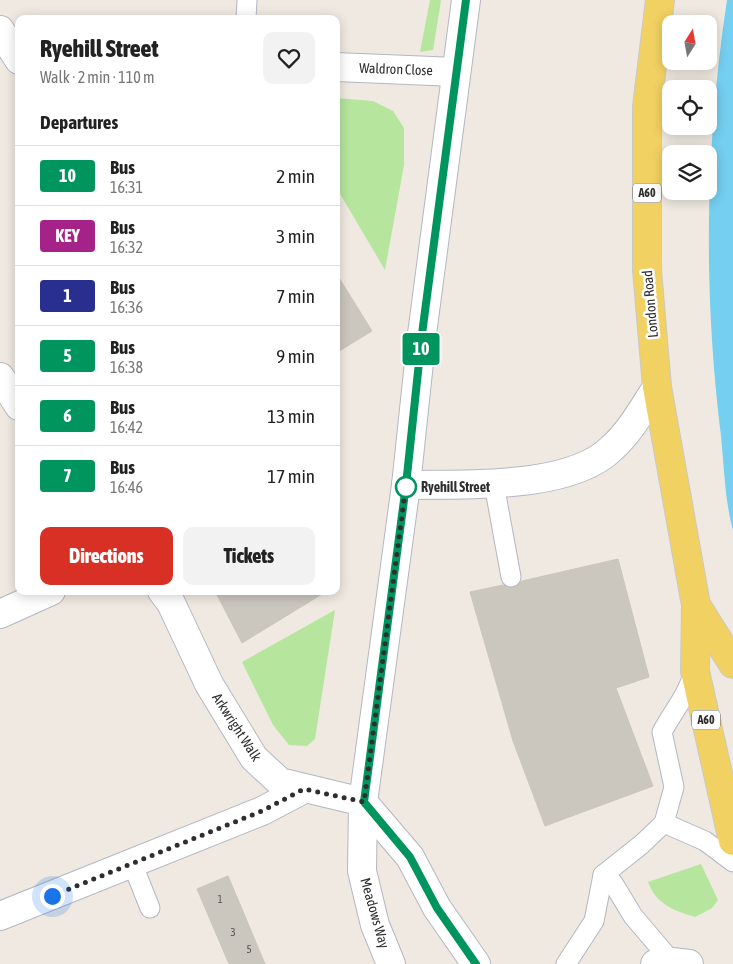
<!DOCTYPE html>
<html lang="en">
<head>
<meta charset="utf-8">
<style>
  body { margin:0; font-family:"Asap Condensed",sans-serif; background:#f2f2f2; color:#222; height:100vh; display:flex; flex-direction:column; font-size:19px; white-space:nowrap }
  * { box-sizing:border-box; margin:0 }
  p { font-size:16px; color:#767676 }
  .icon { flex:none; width:28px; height:28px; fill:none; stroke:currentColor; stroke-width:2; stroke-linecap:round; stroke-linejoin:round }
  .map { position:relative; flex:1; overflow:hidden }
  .panel { position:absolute; left:15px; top:15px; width:325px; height:580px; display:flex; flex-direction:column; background:#fff; border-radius:10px; box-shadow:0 2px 12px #0003 }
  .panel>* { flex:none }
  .badge { padding:0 10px; border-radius:4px; font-size:18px; line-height:32px }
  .needle { width:32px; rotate:11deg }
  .tools { position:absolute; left:662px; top:15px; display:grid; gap:10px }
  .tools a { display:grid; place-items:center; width:55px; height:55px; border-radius:10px; background:#fff; box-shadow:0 2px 12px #0003; font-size:25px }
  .you { position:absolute; width:25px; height:25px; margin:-12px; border:4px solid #fff; border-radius:50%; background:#1a73e8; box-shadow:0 0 0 8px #1a73e833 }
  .map>.badge { position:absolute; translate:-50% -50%; box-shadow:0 0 0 2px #fff }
  h2 { padding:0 25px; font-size:19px; line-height:45px }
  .round { display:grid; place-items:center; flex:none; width:52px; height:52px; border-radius:10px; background:#f2f2f2 }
  .headline { display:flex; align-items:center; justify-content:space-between; height:85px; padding:0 25px }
  h1 { font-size:24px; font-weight:800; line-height:38px }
  .cta { display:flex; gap:10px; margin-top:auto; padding:10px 25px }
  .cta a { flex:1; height:58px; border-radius:10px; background:#d93025; color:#fff; font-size:20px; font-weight:800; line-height:58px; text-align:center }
  .cta a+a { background:#f2f2f2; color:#222 }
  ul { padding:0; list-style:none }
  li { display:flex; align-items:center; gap:15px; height:60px; padding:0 25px; border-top:1px solid #e0e0e0 }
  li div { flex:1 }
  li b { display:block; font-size:19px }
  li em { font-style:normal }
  li .badge { min-width:55px; font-weight:700; text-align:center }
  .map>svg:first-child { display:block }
</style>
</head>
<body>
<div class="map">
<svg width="733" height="964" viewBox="0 0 733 964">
  <rect width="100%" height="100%" fill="#efe9e1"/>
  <g fill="#b6e59e">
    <path d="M430,0H441L433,50L420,52Z"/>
    <path d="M336,98L373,101L393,111L404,128V165L385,270L336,187Z"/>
    <path d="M335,610L315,739L307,746L289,745L273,725L242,662Z"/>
    <path d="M701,864L718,900L712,908L695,917C673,910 657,905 648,882Z"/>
  </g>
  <path fill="#75cff0" d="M727,0H733V530C725,502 724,465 721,436C703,291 705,144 727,0Z"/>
  <g fill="#cbc7bf" stroke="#cbc5ba">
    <path d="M336,273L372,331L336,353Z"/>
    <path d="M618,559L649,677L616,688L653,786L545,826L513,741L470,592L503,585L513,588L522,581Z"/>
    <path d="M215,591H327L242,643Z"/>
    <path d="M228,876L242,909L265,964H229L197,889Z"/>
  </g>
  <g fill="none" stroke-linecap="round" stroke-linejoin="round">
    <defs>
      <g id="service">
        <path d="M246,19L247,0"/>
        <path d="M494,484L511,577"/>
        <path d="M664,823L705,841L733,862"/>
        <path d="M132,863L150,908"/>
        <path d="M603,875L613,883L633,916L672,962"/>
        <path d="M566,964L594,921L603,875L642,844L664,823L674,787L662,732C674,710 687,696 694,672"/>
      </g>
      <g id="minor">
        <path d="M0,30L19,60"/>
        <path d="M336,67L456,72"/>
        <path d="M0,377L19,406"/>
        <path d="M406,485C463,484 570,490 612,448C631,431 643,408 657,387"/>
        <path d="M162,591L171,603L209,684L254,758L280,782L363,802"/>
        <path d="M0,614L51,591"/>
        <path d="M0,916L262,811L304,789"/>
      </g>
      <g id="tertiary">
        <path d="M363,802L410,857L437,908L476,964"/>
        <path d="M391,964L375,925L362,871L363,802L406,485L422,334L466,0"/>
        <path d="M655,964L672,962L689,964"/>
      </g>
      <g id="primary">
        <path d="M660,0L647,107V270L657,387L696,605L695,671L733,841"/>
        <path d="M696,605L733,664"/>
      </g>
    </defs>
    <use href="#service" stroke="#b4b7c1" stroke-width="21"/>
    <use href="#minor" stroke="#b4b7c1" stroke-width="30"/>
    <use href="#tertiary" stroke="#b4b7c1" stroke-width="30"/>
    <use href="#primary" stroke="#c9c9c9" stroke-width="30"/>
    <use href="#service" stroke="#fff" stroke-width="19"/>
    <use href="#minor" stroke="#fff" stroke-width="28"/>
    <use href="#tertiary" stroke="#fff" stroke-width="28"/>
    <use href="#primary" stroke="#f2d163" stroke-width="28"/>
  </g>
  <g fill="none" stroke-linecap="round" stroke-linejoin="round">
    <defs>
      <path id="line" d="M466,0L422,334L406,485L364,802L410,857L437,908L476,964"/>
    </defs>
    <use href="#line" stroke="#fff" stroke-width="11"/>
    <use href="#line" stroke="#00945e" stroke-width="8"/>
    <path stroke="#2e2e2e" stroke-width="5" stroke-dasharray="0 9" d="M52,896L262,811L304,789L364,802L406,485V487"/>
  </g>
  <circle fill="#fff" stroke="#00945e" stroke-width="2.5" cx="406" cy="487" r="10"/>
  <g text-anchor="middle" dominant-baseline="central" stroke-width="5" stroke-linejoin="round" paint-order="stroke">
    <g font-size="11" fill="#555452">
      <text x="220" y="899">1</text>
      <text x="233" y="932">3</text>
      <text x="249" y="949">5</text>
    </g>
    <g fill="#fff" stroke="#6d6d6d" stroke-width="1">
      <rect x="633" y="183.5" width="28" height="19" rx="4"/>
      <rect x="692" y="710.5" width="28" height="19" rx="4"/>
    </g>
    <g font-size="12" font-weight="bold" fill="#2e2e2e">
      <text x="647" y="193">A60</text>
      <text x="706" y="720">A60</text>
    </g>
    <g font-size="14" fill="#2e2e2e" stroke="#fff">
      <text transform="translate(396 69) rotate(2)">Waldron Close</text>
      <text transform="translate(650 304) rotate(-95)">London Road</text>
      <text transform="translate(237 727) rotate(57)">Arkwright Walk</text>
      <text transform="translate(375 913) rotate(74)">Meadows Way</text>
    </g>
    <g font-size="14" font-weight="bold" fill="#2e2e2e" stroke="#fff" text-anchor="start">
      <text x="421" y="487">Ryehill Street</text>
    </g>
  </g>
</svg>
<div class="tools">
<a><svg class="needle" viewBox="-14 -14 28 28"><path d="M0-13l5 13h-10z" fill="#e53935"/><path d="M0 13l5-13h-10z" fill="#767676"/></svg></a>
<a><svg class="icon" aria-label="locate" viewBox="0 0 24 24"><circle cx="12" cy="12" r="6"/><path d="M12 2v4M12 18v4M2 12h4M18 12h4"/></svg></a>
<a><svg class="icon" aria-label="layers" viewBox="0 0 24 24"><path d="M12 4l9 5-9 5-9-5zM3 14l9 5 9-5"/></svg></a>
</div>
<div class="you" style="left:52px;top:896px"></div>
<b class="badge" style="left:421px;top:349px;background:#00945e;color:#fff">10</b>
<section class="panel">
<div class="headline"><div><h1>Ryehill Street</h1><p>Walk · 2 min · 110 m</p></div><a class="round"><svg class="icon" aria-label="heart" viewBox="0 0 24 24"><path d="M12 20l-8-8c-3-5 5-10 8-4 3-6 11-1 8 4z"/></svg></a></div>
<h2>Departures</h2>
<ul>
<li><span class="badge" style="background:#00945e;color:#fff">10</span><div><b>Bus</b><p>16:31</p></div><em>2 min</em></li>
<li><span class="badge" style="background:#a52289;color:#fff">KEY</span><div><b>Bus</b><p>16:32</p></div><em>3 min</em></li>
<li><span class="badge" style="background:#282f8f;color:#fff">1</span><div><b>Bus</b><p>16:36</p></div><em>7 min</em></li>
<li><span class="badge" style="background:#00945e;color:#fff">5</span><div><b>Bus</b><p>16:38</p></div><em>9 min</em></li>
<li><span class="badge" style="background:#00945e;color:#fff">6</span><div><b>Bus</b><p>16:42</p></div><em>13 min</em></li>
<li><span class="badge" style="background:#00945e;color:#fff">7</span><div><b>Bus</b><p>16:46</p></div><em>17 min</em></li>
</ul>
<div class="cta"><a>Directions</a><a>Tickets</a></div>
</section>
</div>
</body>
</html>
